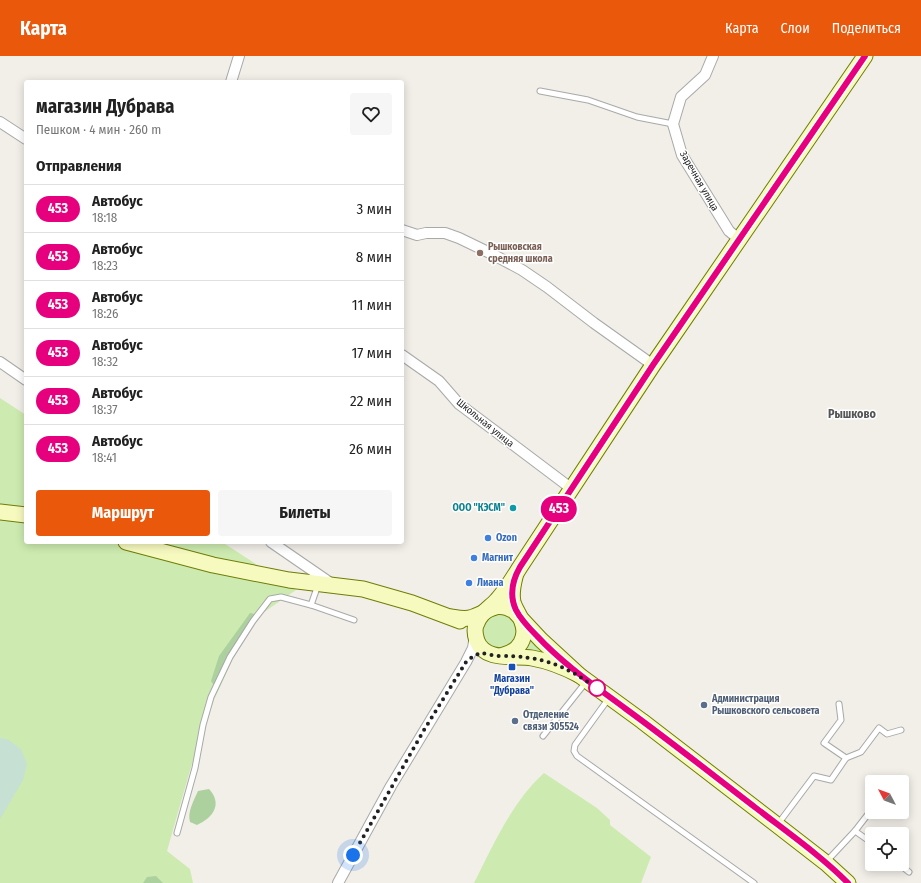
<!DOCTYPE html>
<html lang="ru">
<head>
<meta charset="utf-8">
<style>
  body { margin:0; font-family:"Fira Sans Condensed",sans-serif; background:#f6f6f6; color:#222; height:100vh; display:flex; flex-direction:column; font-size:15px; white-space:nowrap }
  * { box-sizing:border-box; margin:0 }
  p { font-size:13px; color:#767676 }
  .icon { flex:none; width:22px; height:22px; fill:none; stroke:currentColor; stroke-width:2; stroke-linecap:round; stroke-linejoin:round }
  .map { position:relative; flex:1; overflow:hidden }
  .sheet { position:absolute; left:24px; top:24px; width:380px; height:464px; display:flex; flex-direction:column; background:#fff; border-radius:4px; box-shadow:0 2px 10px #0003 }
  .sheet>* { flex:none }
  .badge { padding:0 8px; border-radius:13px; font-size:14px; line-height:26px }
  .needle { width:26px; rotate:311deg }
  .controls { position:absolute; left:865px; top:719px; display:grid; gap:8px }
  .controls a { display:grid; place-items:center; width:44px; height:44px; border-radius:4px; background:#fff; box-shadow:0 2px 10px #0003; font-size:20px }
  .you { position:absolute; width:20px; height:20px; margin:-10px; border:3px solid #fff; border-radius:50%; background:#1a73e8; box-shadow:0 0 0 6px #1a73e833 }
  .map>.badge { position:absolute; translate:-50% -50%; box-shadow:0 0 0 2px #fff }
  h2 { padding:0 12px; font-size:15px; line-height:36px }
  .round { display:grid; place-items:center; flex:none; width:42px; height:42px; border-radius:4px; background:#f6f6f6 }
  .overview { display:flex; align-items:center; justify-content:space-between; height:68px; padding:0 12px }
  h1 { font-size:19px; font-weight:700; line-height:30px }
  .action { display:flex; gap:8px; margin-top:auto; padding:8px 12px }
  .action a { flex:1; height:46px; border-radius:4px; background:#ea580c; color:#fff; font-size:16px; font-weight:700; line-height:46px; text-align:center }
  .action a+a { background:#f6f6f6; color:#222 }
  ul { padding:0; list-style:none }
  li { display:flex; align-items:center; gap:12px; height:48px; padding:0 12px; border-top:1px solid #e0e0e0 }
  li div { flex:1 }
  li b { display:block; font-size:15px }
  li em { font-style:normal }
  li .badge { min-width:44px; font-weight:700; text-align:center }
  header { display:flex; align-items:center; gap:24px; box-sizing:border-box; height:56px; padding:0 20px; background:#ea580c; color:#fff }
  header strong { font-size:19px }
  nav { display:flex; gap:22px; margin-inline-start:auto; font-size:14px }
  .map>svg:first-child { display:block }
</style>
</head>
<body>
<header>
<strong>Карта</strong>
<nav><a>Карта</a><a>Слои</a><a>Поделиться</a></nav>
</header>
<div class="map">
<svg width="921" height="827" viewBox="0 0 921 827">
  <rect width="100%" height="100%" fill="#f2efe9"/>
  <g fill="#cdebb0">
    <path d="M0,342L26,359V486H222L296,534L257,561L237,594L214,644L191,711L167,795L190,813L193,827H0Z"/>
    <circle cx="500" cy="575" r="17"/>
    <path d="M531,585L548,598L527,594Z"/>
    <path d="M544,717L597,752L610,764V769L651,801L641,827H474C493,789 512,746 544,717Z"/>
  </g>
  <g fill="#add19e">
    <path d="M250,557L255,558L216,628H213L211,625L219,600Z"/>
    <path d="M209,733C223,748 213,762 197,769L190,766C187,756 194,744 198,735Z"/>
    <path d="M156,820L163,827H143L147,821Z"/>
  </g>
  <path fill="#c6e0d4" d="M0,682L7,683L21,693L27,708L23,724L0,763Z"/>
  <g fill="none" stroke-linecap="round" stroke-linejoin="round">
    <defs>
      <g id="lane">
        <path d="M540,35L588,44L637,61L673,68"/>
        <path d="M311,549L318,529"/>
        <path d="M609,642L575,689L574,695L577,700L754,827"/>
        <path d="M839,648L841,664L824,687L846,702"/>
        <path d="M543,680L586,626"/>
        <path d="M891,726L892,725"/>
        <path d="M778,768L814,720L831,724L846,702L861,696L879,672L887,678L901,674"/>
        <path d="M855,775L872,787"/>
        <path d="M177,777L195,712L203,669L211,641L230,601L253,565L270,543L281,541L311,549L354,564"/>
        <path d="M826,806L855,775L872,753"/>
        <path d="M899,808L909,816"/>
      </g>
      <g id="street">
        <path d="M713,0L705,19L681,41L673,68L682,99L729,175L740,184"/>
        <path d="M231,26L239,0"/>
        <path d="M0,66L26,83"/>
        <path d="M402,174L417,179L426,177H445L459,182L492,198L522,214L547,231L594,267L653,309"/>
        <path d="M402,299L439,325L459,348L572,433"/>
        <path d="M0,306L26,324"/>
        <path d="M271,486L332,528"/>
        <path d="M338,827L391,730L466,606L473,592L475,579"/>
      </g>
      <g id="secondary">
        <path d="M0,456L26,459"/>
        <path d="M126,486L213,509L289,524L363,533L412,547L460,565"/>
        <path d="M451,561C458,562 466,564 473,561C489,556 495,544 514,555L541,584L579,619L642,665L777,769L826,807L848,827"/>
        <path d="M503,599C519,596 528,581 522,566C520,559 515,553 513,546C511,537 513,529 515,521"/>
        <path d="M579,619C564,611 549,605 532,602C515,599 485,606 477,585C475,579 474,572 477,567C480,557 491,551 497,544C506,534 513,522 520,511L653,309L865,0"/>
      </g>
    </defs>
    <use href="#lane" stroke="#a9a9a9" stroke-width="7"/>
    <use href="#street" stroke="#a9a9a9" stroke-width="12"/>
    <use href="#secondary" stroke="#707d05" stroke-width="17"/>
    <use href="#lane" stroke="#fff" stroke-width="5"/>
    <use href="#street" stroke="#fff" stroke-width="10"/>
    <use href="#secondary" stroke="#f7fabf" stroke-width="15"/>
  </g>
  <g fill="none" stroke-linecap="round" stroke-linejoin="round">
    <defs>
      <path id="line" d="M848,827C820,799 787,776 756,752C713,719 670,685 626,653C595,630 563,608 537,580C529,572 521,564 516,554C509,539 512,525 520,511L653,309L865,0"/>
    </defs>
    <use href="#line" stroke="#fff" stroke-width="9"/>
    <use href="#line" stroke="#e6007e" stroke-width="6"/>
    <path stroke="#222" stroke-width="4" stroke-dasharray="0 7.2" d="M353,799L424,674L466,606C482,592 482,599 500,600C542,600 565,609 598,633L597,632"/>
  </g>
  <circle fill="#8d6e63" stroke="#fff" stroke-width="1.5" cx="480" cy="197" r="4"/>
  <circle fill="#0f9aa8" stroke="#fff" stroke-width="1.5" cx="513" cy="452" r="4"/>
  <g fill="#3f7fe0" stroke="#fff" stroke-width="1.5">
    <circle cx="488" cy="482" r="4"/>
    <circle cx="474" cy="502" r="4"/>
    <circle cx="469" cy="527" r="4"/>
  </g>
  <rect fill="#1a4fb4" stroke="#fff" stroke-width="1.5" x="508" y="607" width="8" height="8" rx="2"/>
  <circle fill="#fff" stroke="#e6007e" stroke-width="2" cx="597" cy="632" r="8"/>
  <g fill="#5c6f8a" stroke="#fff" stroke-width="1.5">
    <circle cx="704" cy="649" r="4"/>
    <circle cx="515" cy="665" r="4"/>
  </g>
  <g text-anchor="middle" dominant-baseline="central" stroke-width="3" stroke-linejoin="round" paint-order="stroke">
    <g font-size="10" fill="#222" stroke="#fff">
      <text transform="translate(699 125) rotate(60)">Заречная улица</text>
      <text transform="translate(485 367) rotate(39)">Школьная улица</text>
    </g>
    <g font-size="10" font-weight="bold" fill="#785e54" stroke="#fff" text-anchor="start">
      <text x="488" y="191">Рышковская<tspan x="488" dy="12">средняя школа</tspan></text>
    </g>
    <g font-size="10" font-weight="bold" fill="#0d838f" stroke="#fff" text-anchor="end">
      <text x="505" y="452">ООО "КЭСМ"</text>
    </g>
    <g font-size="10" font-weight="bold" fill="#366cbe" stroke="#fff" text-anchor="start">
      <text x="496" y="482">Ozon</text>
      <text x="482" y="502">Магнит</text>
      <text x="477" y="527">Лиана</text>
    </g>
    <g font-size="10" font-weight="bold" fill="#164399" stroke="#fff">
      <text x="512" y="623">Магазин<tspan x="512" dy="12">"Дубрава"</tspan></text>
    </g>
    <g font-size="10" font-weight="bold" fill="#4e5e75" stroke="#fff" text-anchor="start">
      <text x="712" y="643">Администрация<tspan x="712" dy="12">Рышковского сельсовета</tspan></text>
      <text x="523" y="659">Отделение<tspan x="523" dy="12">связи 305524</tspan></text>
    </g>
    <g font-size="12" font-weight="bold" fill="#555" stroke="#fff">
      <text x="852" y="358">Рышково</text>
    </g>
  </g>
</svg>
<div class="controls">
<a><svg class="needle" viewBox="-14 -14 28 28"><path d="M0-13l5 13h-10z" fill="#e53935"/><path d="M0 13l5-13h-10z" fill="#767676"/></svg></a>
<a><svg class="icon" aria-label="locate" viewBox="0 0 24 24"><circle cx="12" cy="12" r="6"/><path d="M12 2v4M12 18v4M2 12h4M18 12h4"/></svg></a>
</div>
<div class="you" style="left:353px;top:799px"></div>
<b class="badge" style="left:559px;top:453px;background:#e6007e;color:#fff">453</b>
<section class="sheet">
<div class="overview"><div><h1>магазин Дубрава</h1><p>Пешком · 4 мин · 260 m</p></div><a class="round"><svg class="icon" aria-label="heart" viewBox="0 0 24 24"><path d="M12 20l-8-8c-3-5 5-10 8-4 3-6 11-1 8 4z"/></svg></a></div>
<h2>Отправления</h2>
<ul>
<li><span class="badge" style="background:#e6007e;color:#fff">453</span><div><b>Автобус</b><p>18:18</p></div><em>3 мин</em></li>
<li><span class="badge" style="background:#e6007e;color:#fff">453</span><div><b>Автобус</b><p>18:23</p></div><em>8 мин</em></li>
<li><span class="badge" style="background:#e6007e;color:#fff">453</span><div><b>Автобус</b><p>18:26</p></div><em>11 мин</em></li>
<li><span class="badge" style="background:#e6007e;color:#fff">453</span><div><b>Автобус</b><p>18:32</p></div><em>17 мин</em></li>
<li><span class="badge" style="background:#e6007e;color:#fff">453</span><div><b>Автобус</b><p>18:37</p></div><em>22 мин</em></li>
<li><span class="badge" style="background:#e6007e;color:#fff">453</span><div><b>Автобус</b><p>18:41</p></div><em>26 мин</em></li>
</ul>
<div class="action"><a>Маршрут</a><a>Билеты</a></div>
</section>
</div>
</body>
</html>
